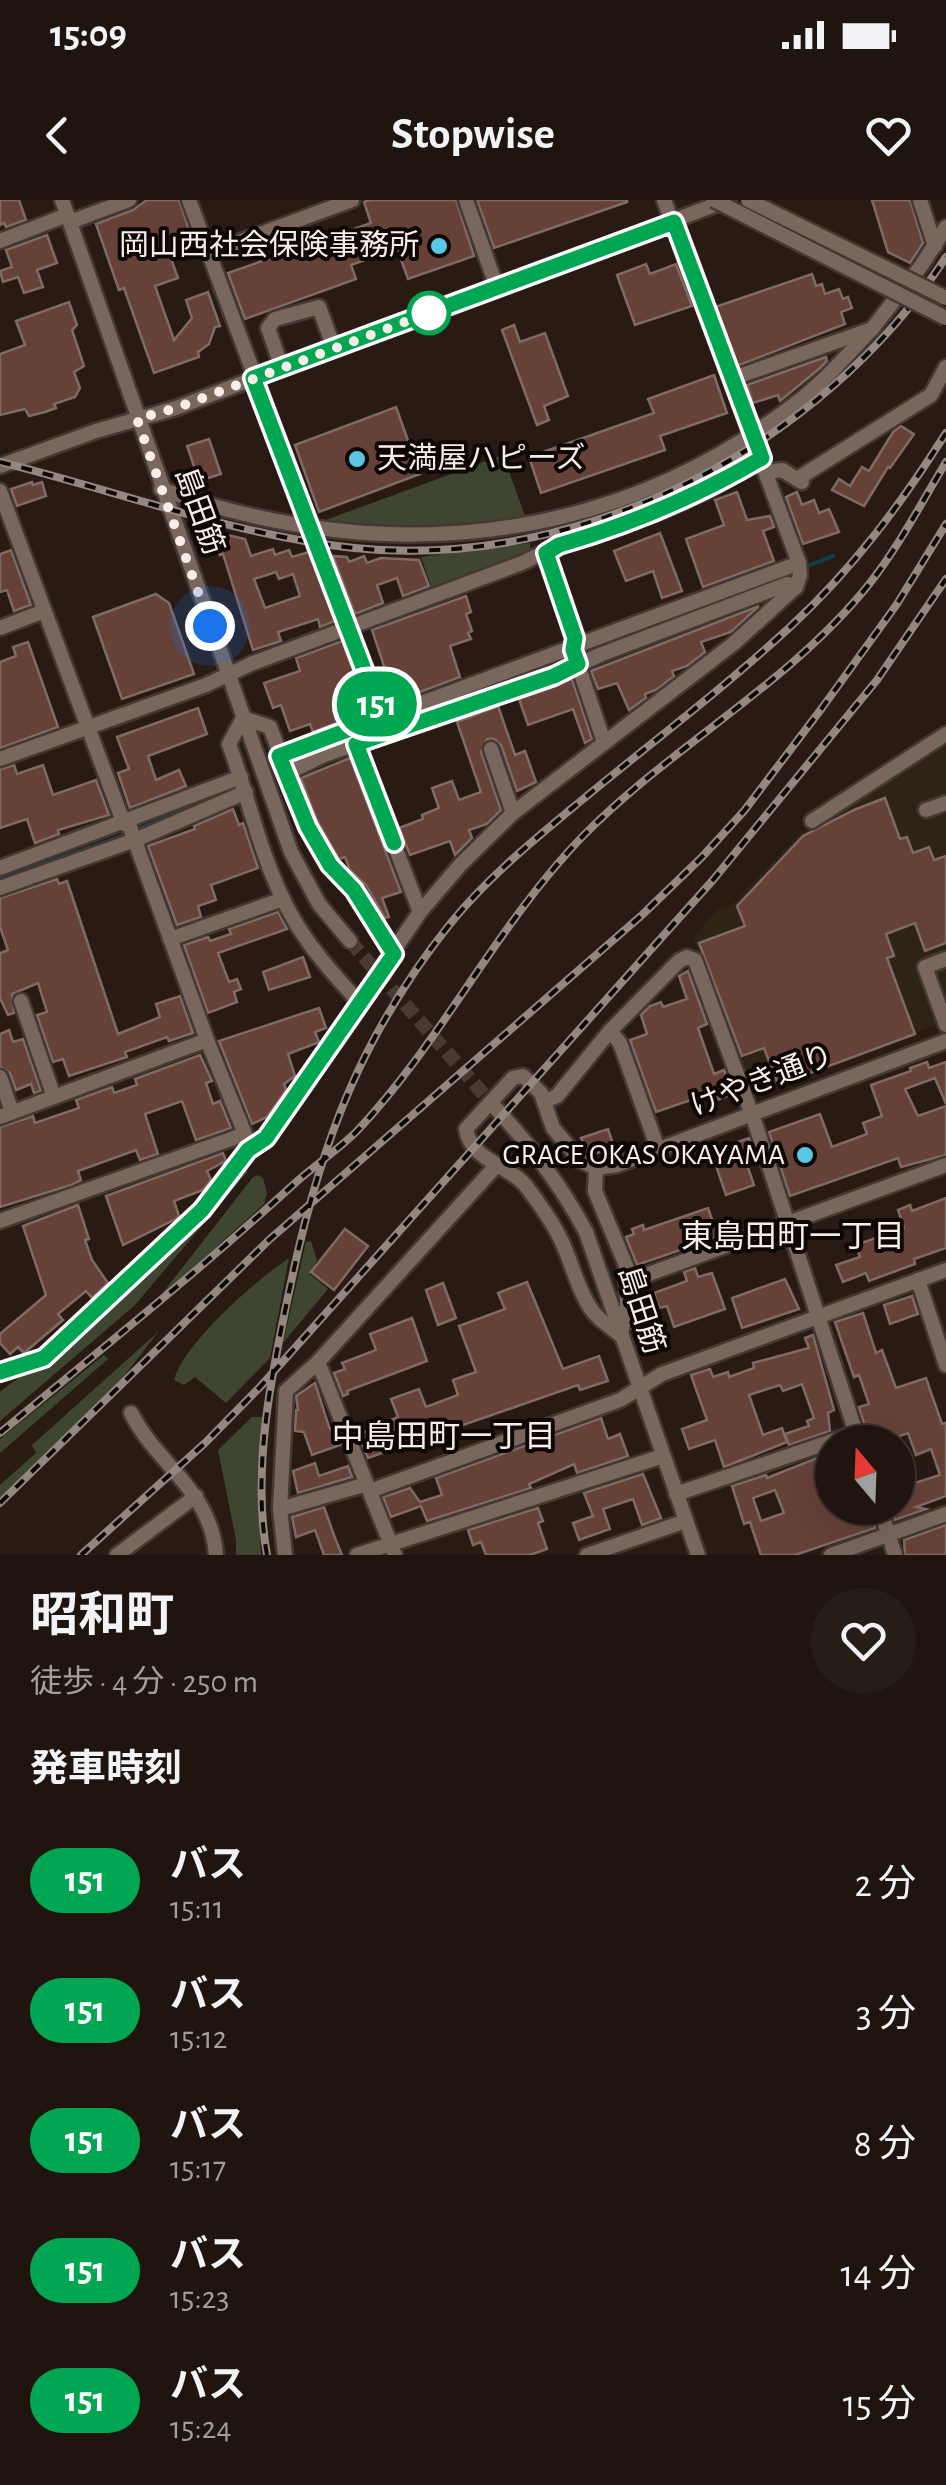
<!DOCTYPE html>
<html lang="ja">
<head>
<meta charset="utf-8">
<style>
  body { margin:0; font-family:"Alegreya Sans","Noto Sans JP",sans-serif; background:#271d17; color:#f1f3f6; height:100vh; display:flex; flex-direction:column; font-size:38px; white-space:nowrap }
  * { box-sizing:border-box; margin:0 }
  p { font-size:32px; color:#a19e9e }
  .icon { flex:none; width:55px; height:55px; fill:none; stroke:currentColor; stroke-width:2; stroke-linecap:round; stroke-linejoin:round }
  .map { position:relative; height:1355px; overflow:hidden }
  .panel { display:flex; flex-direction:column; background:#1f140e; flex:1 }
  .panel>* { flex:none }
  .badge { padding:0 20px; border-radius:32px; font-size:35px; line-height:65px }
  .needle { width:65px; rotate:341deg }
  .fabs { position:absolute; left:815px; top:1225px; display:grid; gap:20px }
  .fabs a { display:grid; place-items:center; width:100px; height:100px; border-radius:50%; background:#1f140e; box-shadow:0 10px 40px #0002,0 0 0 2px #3c332e; font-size:50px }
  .you { position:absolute; width:50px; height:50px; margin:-25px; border:8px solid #fff; border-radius:50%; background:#1a73e8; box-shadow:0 0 0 15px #1a73e833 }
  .map>.badge { position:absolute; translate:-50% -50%; box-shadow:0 0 0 5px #fff }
  h2 { padding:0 30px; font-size:38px; line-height:90px }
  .round { display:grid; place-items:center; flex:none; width:105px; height:105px; border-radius:52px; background:#271d17 }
  .headline { display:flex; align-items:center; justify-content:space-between; height:170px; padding:0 30px }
  h1 { font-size:48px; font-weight:700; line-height:75px }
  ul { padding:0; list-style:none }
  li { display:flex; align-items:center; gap:30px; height:130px; padding:0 30px }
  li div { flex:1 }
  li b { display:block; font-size:38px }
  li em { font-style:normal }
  li .badge { min-width:110px; font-weight:700; text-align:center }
  .status { display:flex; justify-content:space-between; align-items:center; height:70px; padding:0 50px; background:#1f140e; direction:ltr }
  .status svg { height:28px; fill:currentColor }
  header { display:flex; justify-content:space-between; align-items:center; height:130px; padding:0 30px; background:#1f140e; font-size:45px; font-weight:700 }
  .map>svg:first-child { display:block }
</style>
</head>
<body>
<div class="status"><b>15:09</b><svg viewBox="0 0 49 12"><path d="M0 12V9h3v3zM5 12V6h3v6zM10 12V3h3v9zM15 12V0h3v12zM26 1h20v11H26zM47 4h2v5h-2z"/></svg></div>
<header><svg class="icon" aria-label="back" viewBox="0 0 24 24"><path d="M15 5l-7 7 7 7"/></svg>Stopwise<svg class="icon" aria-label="heart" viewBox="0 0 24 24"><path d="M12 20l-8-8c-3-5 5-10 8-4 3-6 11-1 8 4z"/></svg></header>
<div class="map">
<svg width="946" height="1355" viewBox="0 0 946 1355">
  <rect width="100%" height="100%" fill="#291b13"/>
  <path fill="#2e2415" d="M946,540V821L751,896L693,738L718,709L731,706L799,634Z"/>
  <g fill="#3e4631">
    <path d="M503,255L525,316C461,330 387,337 323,321Z"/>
    <path d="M530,343V355L433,392L421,357Z"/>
    <path d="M244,966L248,971L135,1105L0,1221V1192C20,1175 42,1164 62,1147Z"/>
    <path d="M259,975L263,978L267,993L264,1004L158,1099L253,977Z"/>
    <path d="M311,1041L317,1060L310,1074L328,1089L283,1143L306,1042Z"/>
    <path d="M289,1058L270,1158L226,1203L195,1177L184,1185L174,1180C184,1143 256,1080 289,1058Z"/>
    <path d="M159,1131L117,1185L0,1299V1285L36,1253L32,1245Z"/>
    <path d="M104,1155L108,1159L0,1253V1239Z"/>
    <path d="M252,1217H263L257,1275L261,1355H236V1340L218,1250Z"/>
  </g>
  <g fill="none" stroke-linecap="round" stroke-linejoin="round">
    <g stroke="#0d4248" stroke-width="4">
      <path d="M805,367L833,356"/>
      <path d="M581,454L768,382"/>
      <path d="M328,547L553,468L572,459"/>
      <path d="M296,560L314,553"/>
      <path d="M136,630L219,594"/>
      <path d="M0,679L128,634"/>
    </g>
  </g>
  <g fill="#664138" stroke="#7f6b66" stroke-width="2.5" fill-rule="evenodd">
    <path d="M0,0H19L26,20L6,27L4,23L0,25Z"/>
    <path d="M147,0H179L195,47L170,56L178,78L155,86L174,140L192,118L186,100L208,92L220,126L215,127L209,144L198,152L199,157L154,173L124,88L119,90L96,24L133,10Z"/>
    <path d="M370,0H456L474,56L408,79L392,35L371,42L376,56L351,65L356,79L245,119L228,73L371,23L364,2Z"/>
    <path d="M477,0H627V2L494,48Z"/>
    <path d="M872,0H910L923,43L910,63L888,52Z"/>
    <path d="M47,35L57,63L37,70L43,87L24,93L18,77L3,82L0,71L12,67L6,50Z"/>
    <path d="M646,64L650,74L676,64L692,106L635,125L617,75Z"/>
    <path d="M812,74L816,86L822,84L825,94L839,89L843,99L848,97L852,108L841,112L845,124L737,166L715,107Z"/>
    <path d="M69,102L77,125L72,130L84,166L74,172L80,188L75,197L54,204L56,208L45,212L29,216L25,209L0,215V154L25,145L16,121Z"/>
    <path d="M514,125L520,142L545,133L568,196L544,206L549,220L537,225L502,130Z"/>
    <path d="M826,157L827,161L819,169L780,201L778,195L753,203L747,185Z"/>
    <path d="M714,175L727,213L660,236L665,250L541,293L529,257L654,213L648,199Z"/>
    <path d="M396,207L420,274L319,312L295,245Z"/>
    <path d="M901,226L914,234L890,268L888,267L864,306L832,290L839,279L850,286L862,267L869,271L893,232Z"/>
    <path d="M209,239L221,274L199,281L187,246Z"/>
    <path d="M32,282L33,285L42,282L46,296L17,306L11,289Z"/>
    <path d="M737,292L747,320L770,316L774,327L763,331L774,361L703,387L686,339L724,325L715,300Z"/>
    <path d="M797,292L802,305L814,300L819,313L829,309L839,332L803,344L786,297Z"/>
    <path d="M660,333L682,391L662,398L653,371L626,381L614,351Z"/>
    <path d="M223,334L245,339L251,356L273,349L275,355L289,350L292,357L309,352L335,421L320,427L318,419L278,432L281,441L253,450L223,354L220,355L214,337ZM276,372L279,379L293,374L300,396L265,408L254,379Z"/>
    <path d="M11,350L31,405L14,411L7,390L0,392V354Z"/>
    <path d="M333,356L347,357L349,362L364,356L367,363L381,358L419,360L429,386L403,396L397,378L377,385L383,403L355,414Z"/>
    <path d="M156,394L169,403L194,474L122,499L93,417Z"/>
    <path d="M466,396L471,412L466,414L472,431L468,433L471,439L450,446L460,477L388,504L380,481L388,478L372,430Z"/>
    <path d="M759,406L731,432L701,442L705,452L687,466L672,471L674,476L656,490L645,494L646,498L629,510L617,483L598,489L591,471Z"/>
    <path d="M342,441L365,502L357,505L360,514L313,532L310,524L290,531L281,505L273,508L264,483L300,471L296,458Z"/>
    <path d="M28,442L58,527L0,548V462L16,456L13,447Z"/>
    <path d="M572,479L592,539L585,543L573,509L528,525L519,499Z"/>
    <path d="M498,506L515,555L525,551L536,582L517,591L501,545L494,539H487L481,552L501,610L487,624L469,630L472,638L455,655L450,641L410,655L399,628L423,619L422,615L439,608L432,588L452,581L459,600L481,592L457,522Z"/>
    <path d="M198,508L207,534L148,556L156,580L179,570L186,586L130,608L118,573L129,569L117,537Z"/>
    <path d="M350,558L401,692L382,698L389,717L385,718L366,685L350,670L345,657L339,659L316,618L301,578Z"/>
    <path d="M14,565L17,574L43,565L53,595L96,580L109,615L58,630L59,634L35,643L27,619L0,628V569Z"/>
    <path d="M885,598L900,639L907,637L913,653L929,647L934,660L946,656V743L925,751L915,723L886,734L894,756L887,758L915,834L778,885L764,848L742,856L699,743L745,726L737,706L803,636L854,610Z"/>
    <path d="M233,609L239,625L243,623L258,668L211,685L216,700L198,706L201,717L177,725L148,646L195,629L194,626Z"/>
    <path d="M57,679L59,684L67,681L118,834L160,817L156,804L180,796L193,833L169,841L167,837L125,852L127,857L69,876L63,859L53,862L37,815L47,812L38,783L12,794L14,813L8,815L0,798V753L8,750L0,727V698Z"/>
    <path d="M278,712L287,729L218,753L229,782L237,779L241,789L234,792L237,802L208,813L184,745L208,737L210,741L231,734L229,729Z"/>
    <path d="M303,757L310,777L269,790L263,772Z"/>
    <path d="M688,771L707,824L698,828L714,874L724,870L733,894L717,900L714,892L656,912L630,840L647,834L641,815L650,806L661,802L663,807L687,799L679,776Z"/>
    <path d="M319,808L326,828L315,832L319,842L288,854L295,876L284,884L286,890L267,917L252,924L219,841Z"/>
    <path d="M9,830L13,842L23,839L41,891L34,893L31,884L16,890L10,873L0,867V834Z"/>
    <path d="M200,855L212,881L206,883L213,904L220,901L231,928L196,940L182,901L145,914L158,954L140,960L136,950L78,971L81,980L71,985L0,1007V927L33,916L35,923L79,908L76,900L112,887L114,893L137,885L135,879Z"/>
    <path d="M927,862L929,868L946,862V904L935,878L905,889L918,916L946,906V955L901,967L898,958L790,996L769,932L820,914L832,947L867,934L863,923L882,916L871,885L911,871L910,868Z"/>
    <path d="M608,929L614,947L592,955L588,952L581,938Z"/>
    <path d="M749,938L756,959L746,962L754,985L726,995L711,951Z"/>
    <path d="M223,953L226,961L207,971L211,980L203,990L174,1001L179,1016L176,1019L123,1045L106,996Z"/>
    <path d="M946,998V1048L914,1059L915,1064L869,1081L866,1073L843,1082L836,1065L860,1057L856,1045L904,1028L898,1010L910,1005L912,1011Z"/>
    <path d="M78,1005L89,1039L85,1040L92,1060L108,1083L92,1098L86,1091L58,1114L63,1120L24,1153L18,1147L10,1154L0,1143V1134L46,1095L23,1026Z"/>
    <path d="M708,1008L718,1037L637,1065L626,1037L634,1034L632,1029L643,1025L644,1030Z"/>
    <path d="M345,1029L368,1046L334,1090L311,1072Z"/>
    <path d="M695,1068L698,1077L712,1073L725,1109L674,1127L667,1106L659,1108L654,1093L687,1081L684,1072Z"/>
    <path d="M785,1079L799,1109L742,1128L732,1098Z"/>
    <path d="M527,1082L563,1169L599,1156L608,1181L580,1190L578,1185L368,1258L358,1235L398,1217L391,1199L419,1189L426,1207L458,1195L453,1180L476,1172L459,1126L505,1109L498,1093Z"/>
    <path d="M443,1083L456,1118L438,1125L426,1090Z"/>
    <path d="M912,1096L918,1114L890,1124L884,1105Z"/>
    <path d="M863,1113L876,1153L882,1150L896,1188L926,1178L942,1224L946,1223V1296L916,1307L926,1309L895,1320L891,1308H898V1271L910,1267L915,1283L940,1275L931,1249L916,1255L908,1233L891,1239L887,1230L868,1236L859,1207L869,1204L859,1175L854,1177L835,1122Z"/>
    <path d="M412,1118L427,1161L347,1191L348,1194L343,1196L334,1173L345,1169L342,1163L376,1150L370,1134Z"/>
    <path d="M813,1135L834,1210L828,1213L830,1231L789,1245L785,1234L809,1226L807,1221L814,1218L802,1184L783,1191L780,1185L749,1195L763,1235L782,1228L787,1242L724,1267L715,1240L689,1249L682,1229L707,1220L691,1175L710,1169L713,1177L728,1172L729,1177L754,1168L753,1163L809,1148L805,1138Z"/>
    <path d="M315,1183L329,1227L340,1245L312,1255L304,1232L295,1231L296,1210H298L296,1196Z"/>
    <path d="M601,1218L608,1239L620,1234L628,1256L577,1273L574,1264L529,1284L531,1288L427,1321L421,1306L391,1317L383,1297L410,1288L420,1302L442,1295L436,1278Z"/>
    <path d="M832,1252V1308H870L875,1328L795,1355H761L750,1322L744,1324L732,1286L766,1275L767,1278ZM775,1290L784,1313L761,1321L753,1298Z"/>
    <path d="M315,1263L319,1276L348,1266L352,1277L298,1293L293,1271Z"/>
    <path d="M643,1274L661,1318L642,1325L633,1299L603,1309L610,1329L579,1340L573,1323L593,1316L584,1293Z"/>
    <path d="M324,1307L335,1338L342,1355H324L315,1330L296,1337L292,1317Z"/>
    <path d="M538,1308L543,1321L538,1323L547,1349L530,1355H486L481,1342L473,1345L468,1330Z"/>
    <path d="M946,1325V1355H905L904,1340Z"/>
  </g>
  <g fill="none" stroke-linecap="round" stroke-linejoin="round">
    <path stroke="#483a33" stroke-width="14" stroke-dasharray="14 7" stroke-linecap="butt" d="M350,741L492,904"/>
    <defs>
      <g id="minor">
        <path d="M62,0L291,652L319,704L350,741"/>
        <path d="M189,0L382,517"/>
        <path d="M466,0L497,88"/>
        <path d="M920,0L935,46"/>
        <path d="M70,22L129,0"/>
        <path d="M0,41L67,15"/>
        <path d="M209,53L352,0"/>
        <path d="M282,168L268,128L275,119L319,107L334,148"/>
        <path d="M731,179L872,129L921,66L946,27"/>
        <path d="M0,266L96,231L176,208L728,0"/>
        <path d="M766,272L782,270L802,282"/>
        <path d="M797,279L931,195L946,167"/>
        <path d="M161,289C380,367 609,348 796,203C824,182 848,154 872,129"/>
        <path d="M0,291L124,624"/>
        <path d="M546,353L575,437L574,453L604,542"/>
        <path d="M0,428L44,411"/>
        <path d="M356,545L420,712"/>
        <path d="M491,549L513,613"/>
        <path d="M279,556L799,363"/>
        <path d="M0,559L206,485L253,463L522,363L559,345L660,312L709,290L761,259"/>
        <path d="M286,574L322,556L553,476L602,454L787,384L796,387"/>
        <path d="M926,610L946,603"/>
        <path d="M812,621L946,534"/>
        <path d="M128,622L207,840L245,934L248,950"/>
        <path d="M0,668L241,577"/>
        <path d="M0,688L135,640L246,592"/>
        <path d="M170,739L283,699"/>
        <path d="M946,759L925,767L946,825"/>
        <path d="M21,801L54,897"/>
        <path d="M359,802C333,774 307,745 289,711C261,659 249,599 229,544L243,518L270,527L308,627L330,665L354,690L395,754"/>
        <path d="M610,831L620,843L658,949"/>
        <path d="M0,877L12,912"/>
        <path d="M544,902L557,896L610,831L679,761L687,757L695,760L756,926L859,1242"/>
        <path d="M492,904C529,944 560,983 586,1032L698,1355"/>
        <path d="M0,917L207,840"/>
        <path d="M596,968L581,961L553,928L541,893L523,876L513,878L466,929C471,961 509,965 526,986C538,1002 551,1019 560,1038C572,1061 576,1087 591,1109C598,1120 611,1127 620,1135"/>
        <path d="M596,968L617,965L946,841"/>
        <path d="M596,968L595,991L627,1068V1105L621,1134"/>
        <path d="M0,1021L245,934"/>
        <path d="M918,1080L946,1165"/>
        <path d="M627,1082L946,965"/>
        <path d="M0,1171L44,1158L201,1010L248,950L266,938L420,712L461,664L513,613L733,444L796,387L800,375L799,363L664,0"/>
        <path d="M131,1213C158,1266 211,1290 216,1355"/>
        <path d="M370,1291L620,1200L662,1174L946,1070"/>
        <path d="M676,1294L856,1233"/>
        <path d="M880,1308L895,1355"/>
        <path d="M280,1309L367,1284"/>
        <path d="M117,1355L196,1296"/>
        <path d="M285,1355L280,1309L286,1191L318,1162"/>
        <path d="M357,1355L663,1256"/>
        <path d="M395,1355L318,1162L495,967"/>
        <path d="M587,1355L686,1321"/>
        <path d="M831,1355L946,1314"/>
      </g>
    </defs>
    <use href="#minor" stroke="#443835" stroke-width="19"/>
    <use href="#minor" stroke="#79675e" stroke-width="14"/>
    <defs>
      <g id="rail">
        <path d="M0,262C117,291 234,335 354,348C582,371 822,247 946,57"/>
        <path d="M0,1233C99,1151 199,1071 294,984C314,966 338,950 357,931C442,841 496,726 582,637C671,546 790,484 870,383C899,346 922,302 946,262"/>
        <path d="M0,1303L270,1039L642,715L702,657L744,611L822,508L897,404L946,324"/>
        <path d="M81,1355L205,1243L260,1187L713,680L877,480L946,379"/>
        <path d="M267,1355C251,1265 273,1167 292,1078C321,942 362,834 450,724C488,677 535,639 582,600C651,543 724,488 790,427C852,370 901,304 946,233"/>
      </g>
    </defs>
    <use href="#rail" stroke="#938780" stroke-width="8"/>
    <use href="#rail" stroke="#0d0705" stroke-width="4" stroke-dasharray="11" stroke-linecap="butt"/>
    <defs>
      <g id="minor-bridge">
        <path d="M714,0L946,118"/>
        <path d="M748,0L946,98"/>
      </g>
    </defs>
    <use href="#minor-bridge" stroke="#443835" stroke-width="19" stroke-linecap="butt"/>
    <use href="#minor-bridge" stroke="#79675e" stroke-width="14"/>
  </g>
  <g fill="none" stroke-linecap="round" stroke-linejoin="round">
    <defs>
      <path id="line" d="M0,1172L44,1158L202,1010L248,950L266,938L394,754L354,690L330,665L308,627L279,556L382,517L253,178L674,22L762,258C696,297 632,324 559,345L546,353L575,438L573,450L578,464L554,476L356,544L394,643"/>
    </defs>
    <use href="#line" stroke="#fff" stroke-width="22"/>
    <use href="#line" stroke="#00a651" stroke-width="15"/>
    <path stroke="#f8ede8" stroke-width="10" stroke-dasharray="0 18" d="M210,426L137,219L176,208L429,113"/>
  </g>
  <g fill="#59c8e5" stroke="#0d0705" stroke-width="4">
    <circle cx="439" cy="46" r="10"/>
    <circle cx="357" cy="259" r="10"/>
    <circle cx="805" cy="955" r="10"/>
  </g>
  <circle fill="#fff" stroke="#00a651" stroke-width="5" cx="429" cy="113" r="20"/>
  <g text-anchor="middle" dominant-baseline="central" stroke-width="8" stroke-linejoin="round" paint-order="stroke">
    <g font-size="30" fill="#f8ede8" stroke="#0d0705" text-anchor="end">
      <text x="419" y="46">岡山西社会保険事務所</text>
      <text x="377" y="259" text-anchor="start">天満屋ハピーズ</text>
      <text x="785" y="955">GRACE OKAS OKAYAMA</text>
    </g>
    <g font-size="30" fill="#f8ede8" stroke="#0d0705">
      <text transform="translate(199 311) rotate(70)">島田筋</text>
      <text transform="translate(762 881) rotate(-21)">けやき通り</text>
      <text transform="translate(641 1110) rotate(72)">島田筋</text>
    </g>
    <g font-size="32" fill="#f8ede8" stroke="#0d0705">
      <text x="793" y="1037">東島田町一丁目</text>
      <text x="444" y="1237">中島田町一丁目</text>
    </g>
  </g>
</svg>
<div class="fabs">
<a><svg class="needle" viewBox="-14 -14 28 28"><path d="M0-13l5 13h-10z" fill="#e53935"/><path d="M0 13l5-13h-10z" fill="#a19e9e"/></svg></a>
</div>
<div class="you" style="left:210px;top:426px"></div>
<b class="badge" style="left:377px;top:504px;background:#00a651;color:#fff">151</b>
</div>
<section class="panel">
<div class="headline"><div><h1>昭和町</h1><p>徒歩 · 4 分 · 250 m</p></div><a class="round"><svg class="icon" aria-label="heart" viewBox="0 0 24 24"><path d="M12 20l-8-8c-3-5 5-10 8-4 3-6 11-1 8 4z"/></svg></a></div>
<h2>発車時刻</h2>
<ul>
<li><span class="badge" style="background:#00a651;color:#fff">151</span><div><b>バス</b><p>15:11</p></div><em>2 分</em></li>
<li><span class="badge" style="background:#00a651;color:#fff">151</span><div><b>バス</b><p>15:12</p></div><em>3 分</em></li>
<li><span class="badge" style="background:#00a651;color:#fff">151</span><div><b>バス</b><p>15:17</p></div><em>8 分</em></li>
<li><span class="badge" style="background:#00a651;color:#fff">151</span><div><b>バス</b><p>15:23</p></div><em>14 分</em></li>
<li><span class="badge" style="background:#00a651;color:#fff">151</span><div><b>バス</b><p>15:24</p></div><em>15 分</em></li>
</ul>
</section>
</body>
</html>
